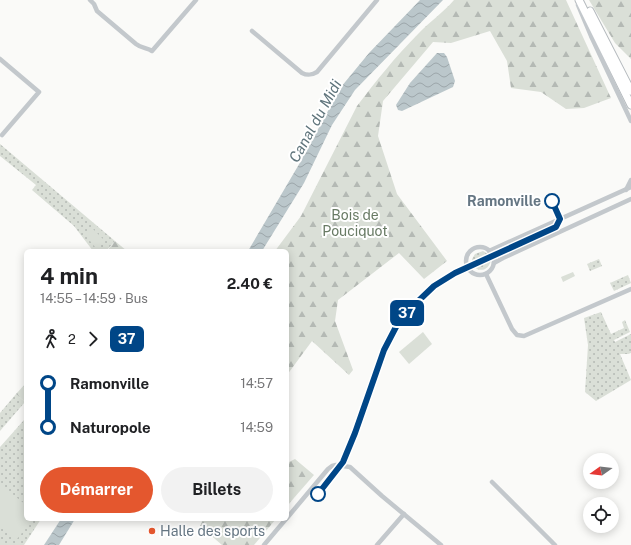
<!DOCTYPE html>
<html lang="fr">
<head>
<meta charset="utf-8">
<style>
  body { margin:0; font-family:"Public Sans",sans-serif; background:#f2f2f2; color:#202124; height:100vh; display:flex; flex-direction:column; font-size:15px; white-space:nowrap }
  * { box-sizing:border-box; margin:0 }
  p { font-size:13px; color:#757577 }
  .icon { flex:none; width:22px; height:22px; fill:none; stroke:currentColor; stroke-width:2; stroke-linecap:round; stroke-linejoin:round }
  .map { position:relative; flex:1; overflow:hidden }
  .details { position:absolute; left:24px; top:249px; width:265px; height:272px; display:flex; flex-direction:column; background:#fff; border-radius:6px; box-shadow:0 2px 10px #0003 }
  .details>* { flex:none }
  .badge { padding:0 8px; border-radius:6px; font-size:14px; line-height:26px }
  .needle { width:26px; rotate:256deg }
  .fabs { position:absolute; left:583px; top:453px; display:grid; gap:8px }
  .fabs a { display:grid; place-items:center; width:36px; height:36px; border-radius:50%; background:#fff; box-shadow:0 2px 10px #0003; font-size:20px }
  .map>.badge { position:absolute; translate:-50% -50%; box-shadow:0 0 0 2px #fff }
  .legs { display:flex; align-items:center; gap:6px; height:44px; padding:0 16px; font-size:13px }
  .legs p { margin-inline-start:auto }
  .overview { display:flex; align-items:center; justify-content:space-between; height:68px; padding:0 16px }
  h1 { font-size:22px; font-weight:700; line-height:30px }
  .primary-button { display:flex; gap:8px; margin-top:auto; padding:8px 16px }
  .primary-button a { flex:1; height:46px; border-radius:24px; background:#e4572e; color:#fff; font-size:16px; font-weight:700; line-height:46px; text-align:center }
  .primary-button a+a { background:#f2f2f2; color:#202124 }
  ul { padding:0 16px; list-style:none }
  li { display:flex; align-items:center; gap:14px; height:44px; font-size:15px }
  li i { display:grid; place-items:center; width:6px; height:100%; margin:0 5px; background:currentColor }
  li i::after { content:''; width:10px; height:10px; margin:-5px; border:3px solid; border-radius:50%; background:#fff }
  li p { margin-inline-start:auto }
  li:first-child i { background:linear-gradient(#0000 50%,currentColor 0) }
  li:last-child i { background:linear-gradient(currentColor 50%,#0000 0) }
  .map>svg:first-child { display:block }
</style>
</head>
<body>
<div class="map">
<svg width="631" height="545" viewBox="0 0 631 545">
  <defs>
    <pattern id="grass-dots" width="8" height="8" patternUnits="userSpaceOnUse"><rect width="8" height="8" fill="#dadfd7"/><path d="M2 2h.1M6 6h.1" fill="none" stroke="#b4b9b4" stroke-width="1.8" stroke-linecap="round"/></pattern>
    <pattern id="forest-firs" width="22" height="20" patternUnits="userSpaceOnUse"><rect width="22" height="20" fill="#dadfd7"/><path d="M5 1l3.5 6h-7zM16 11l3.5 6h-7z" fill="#b4b9b4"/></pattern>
    <pattern id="water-waves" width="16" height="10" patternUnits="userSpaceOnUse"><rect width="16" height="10" fill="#bbc7cb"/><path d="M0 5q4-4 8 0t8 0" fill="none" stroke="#9ca6aa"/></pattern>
  </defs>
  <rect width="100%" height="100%" fill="#fafaf8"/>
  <g fill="url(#grass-dots)">
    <path d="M0,144L115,241L106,251H93L74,226L32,190L36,185L0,156Z"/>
    <path d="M483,251L488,254L472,262V259L475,254Z"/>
    <path d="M599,259L602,266L590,271L587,264Z"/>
    <path d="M491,260C489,269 482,273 474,267Z"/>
    <path d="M628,275L631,283L614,291L610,283Z"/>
    <path d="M601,312L611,334L624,328L622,322L625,320L630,332L614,340L615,342L631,334V353L628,354H620L631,380L596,401L585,392L588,345L584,318Z"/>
    <path d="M16,394L25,402L0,431V413Z"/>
    <path d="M24,420L26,422V519H41L24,545H0V447Z"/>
  </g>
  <g fill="url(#forest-firs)">
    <path d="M454,0H566L611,98L584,108L566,109L541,92L511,88L507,61L490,31L451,43L433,42L383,101L378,136L397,194L447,261L424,279L399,253L338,300L335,321L353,370L349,375L312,341L287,375V251H275L301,216L357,106C376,81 396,56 418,34C429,22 443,13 454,0Z"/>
    <path d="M589,0H631V59L615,43Z"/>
    <path d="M115,241L127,251H107Z"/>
    <path d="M26,383V403L16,394Z"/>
    <path d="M295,459L314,475L287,506V463Z"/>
    <path d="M203,519H276L254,545H222L200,526Z"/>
  </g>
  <g fill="#dadfd7">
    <path d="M93,229L104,240L95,247L86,236Z"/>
    <path d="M573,272L575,276L563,282L561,277Z"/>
    <path d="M423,332L432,344L409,364L399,352Z"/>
    <path d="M0,484L26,505V519H33L17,539L0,524Z"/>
  </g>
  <g fill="url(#water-waves)">
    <path d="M420,0H443L355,90L332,125L304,183L262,251H248L298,166L341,87L369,53Z"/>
    <path d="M437,53H444L447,57L455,81L453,87L402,111L398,110L396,105L410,83Z"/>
    <path d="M61,519H75L59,545H44Z"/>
  </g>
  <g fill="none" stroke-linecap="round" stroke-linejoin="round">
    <defs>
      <g id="primary">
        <path d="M579,0L631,105"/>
        <path d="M590,11L631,91"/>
      </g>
    </defs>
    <use href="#primary" stroke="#b5babe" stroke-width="9"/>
    <g stroke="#c3c8cc" stroke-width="4.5">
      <path d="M90,0L94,4L97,11L136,44C141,48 147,48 152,51L196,0"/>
      <path d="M578,5L591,36L631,121"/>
      <path d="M252,31L302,73C308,76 312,75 317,72L377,0"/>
      <path d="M0,59L39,92L2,135"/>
      <path d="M626,190L631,180"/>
      <circle cx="480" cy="261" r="14"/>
      <path d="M489,251L631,187"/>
      <path d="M494,263L503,258L631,199"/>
      <path d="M486,274L512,329L517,335L524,336L631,289"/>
      <path d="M492,482L555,545"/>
      <path d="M287,518L328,469L332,466L336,465L350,467L382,496L441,545"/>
      <path d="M264,545L286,519"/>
      <path d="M377,545L404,514"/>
    </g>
    <use href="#primary" stroke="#fff" stroke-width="7"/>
  </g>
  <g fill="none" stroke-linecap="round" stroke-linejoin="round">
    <defs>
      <path id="line-1" d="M318,494L343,462L355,433L384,350L397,325L411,308L434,286L455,273L556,227L560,219L552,201"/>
    </defs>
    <use href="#line-1" stroke="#fff" stroke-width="9"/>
    <use href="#line-1" stroke="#004687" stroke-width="6"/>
  </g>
  <g fill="#fff" stroke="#004687" stroke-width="2">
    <circle cx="552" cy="201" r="7"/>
    <circle cx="318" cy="494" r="7"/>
  </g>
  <circle fill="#e4572e" stroke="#fff" stroke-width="1.5" cx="152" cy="531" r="4"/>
  <g text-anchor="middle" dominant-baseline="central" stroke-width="4" stroke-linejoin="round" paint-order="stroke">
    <g font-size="14" font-weight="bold" fill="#657683" stroke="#fff" text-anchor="end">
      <text x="541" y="201">Ramonville</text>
    </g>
    <g font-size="14" fill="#687a64" stroke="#fff">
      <text x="355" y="215">Bois de<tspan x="355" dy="16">Pouciquot</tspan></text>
    </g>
    <g font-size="14" fill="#657683" stroke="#fff" text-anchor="start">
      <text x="160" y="531">Halle des sports</text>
    </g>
    <g font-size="15" font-style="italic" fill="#60757c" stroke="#fff">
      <text transform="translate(315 121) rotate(-61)">Canal du Midi</text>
    </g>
  </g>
</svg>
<div class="fabs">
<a><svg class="needle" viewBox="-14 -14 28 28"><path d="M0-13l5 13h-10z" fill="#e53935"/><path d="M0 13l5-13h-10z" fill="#757577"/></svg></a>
<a><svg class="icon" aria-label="locate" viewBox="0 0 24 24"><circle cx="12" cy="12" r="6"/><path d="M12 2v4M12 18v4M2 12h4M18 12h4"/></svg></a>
</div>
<b class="badge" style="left:407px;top:313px;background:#004687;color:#fff">37</b>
<section class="details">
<div class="overview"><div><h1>4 min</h1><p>14:55 – 14:59 · Bus</p></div><b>2.40 €</b></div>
<div class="legs"><svg class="icon" aria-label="walk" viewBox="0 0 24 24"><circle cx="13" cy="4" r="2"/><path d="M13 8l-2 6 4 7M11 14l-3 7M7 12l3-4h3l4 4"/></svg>2<svg class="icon" aria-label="forward" viewBox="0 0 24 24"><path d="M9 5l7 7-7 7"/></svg><b class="badge" style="background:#004687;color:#fff">37</b></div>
<ul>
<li><i style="color:#004687"></i><b>Ramonville</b><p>14:57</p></li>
<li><i style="color:#004687"></i><b>Naturopole</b><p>14:59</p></li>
</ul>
<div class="primary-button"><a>Démarrer</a><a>Billets</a></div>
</section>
</div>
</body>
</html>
